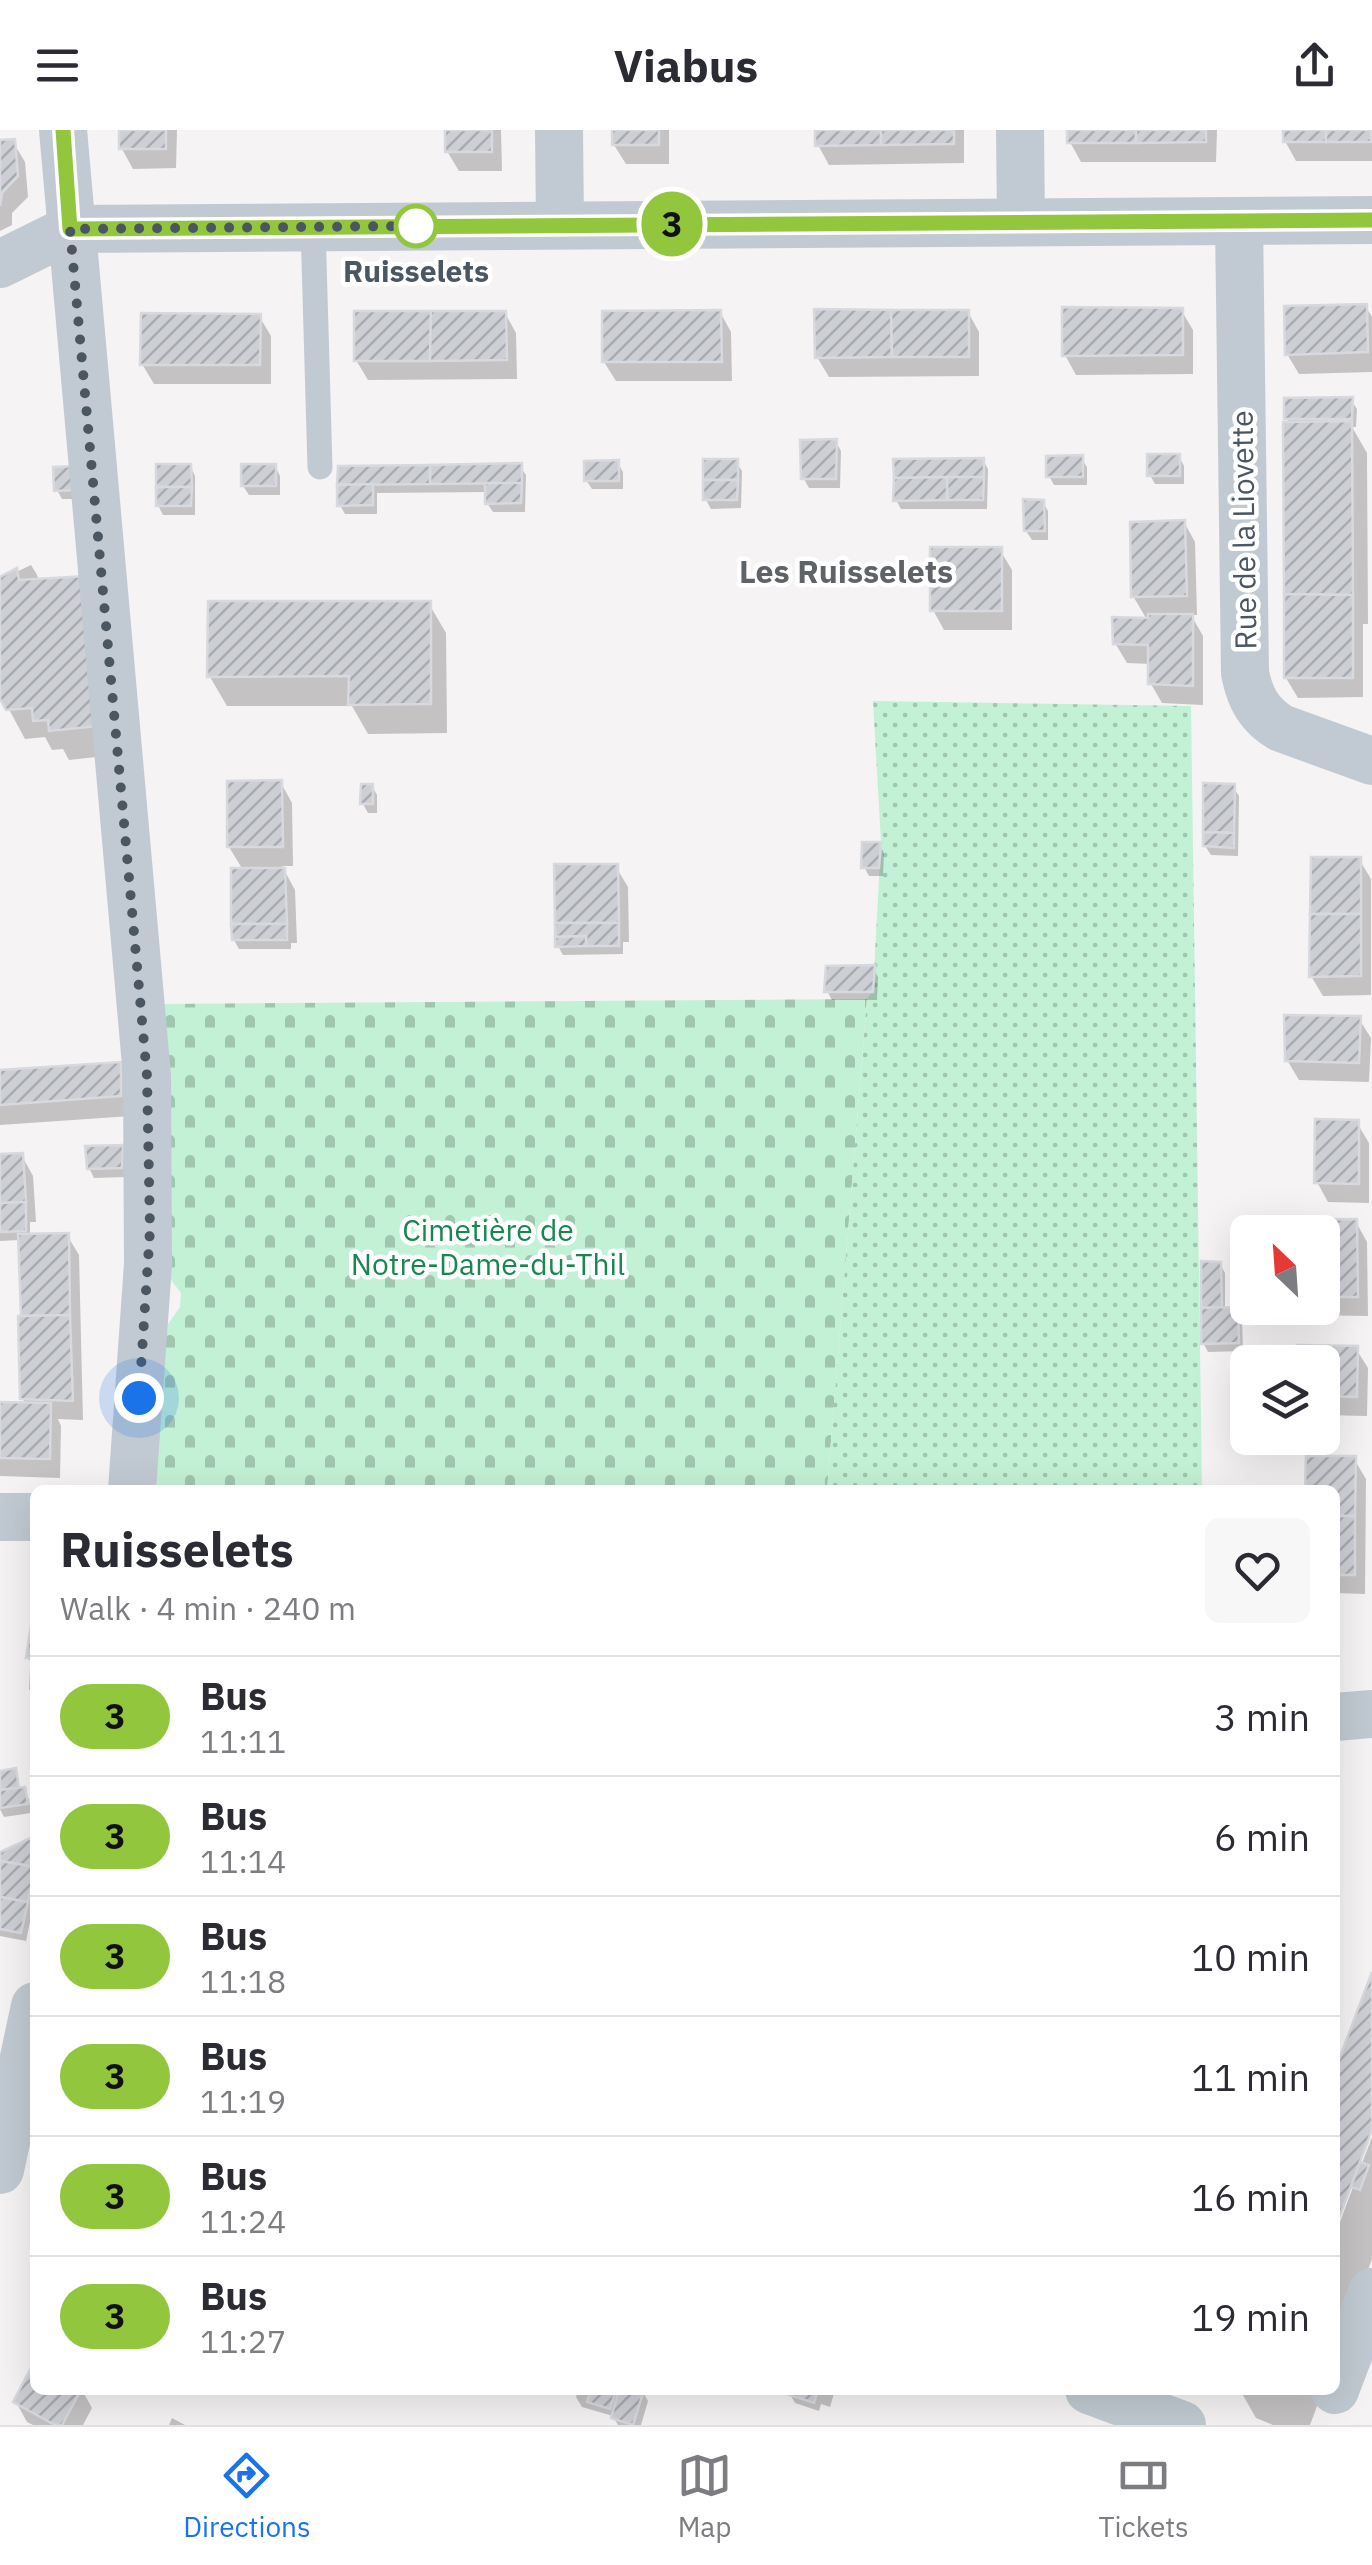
<!DOCTYPE html>
<html lang="en">
<head>
<meta charset="utf-8">
<style>
  body { margin:0; font-family:"IBM Plex Sans",sans-serif; background:#f7f7f7; color:#2b2b33; height:100vh; display:flex; flex-direction:column; font-size:38px; white-space:nowrap }
  * { box-sizing:border-box; margin:0 }
  p { font-size:32px; color:#7c7c81 }
  .icon { flex:none; width:55px; height:55px; fill:none; stroke:currentColor; stroke-width:2; stroke-linecap:round; stroke-linejoin:round }
  .map { position:relative; flex:1; overflow:hidden }
  .drawer { position:absolute; left:30px; top:1355px; width:1310px; height:910px; display:flex; flex-direction:column; background:#fff; border-radius:15px; box-shadow:0 10px 40px #0002 }
  .drawer>* { flex:none }
  .badge { padding:0 20px; border-radius:32px; font-size:35px; line-height:65px }
  .needle { width:65px; rotate:335deg }
  .controls { position:absolute; left:1230px; top:1085px; display:grid; gap:20px }
  .controls a { display:grid; place-items:center; width:110px; height:110px; border-radius:15px; background:#fff; box-shadow:0 10px 40px #0002; font-size:50px }
  .you { position:absolute; width:50px; height:50px; margin:-25px; border:8px solid #fff; border-radius:50%; background:#1a73e8; box-shadow:0 0 0 15px #1a73e833 }
  .map>.badge { position:absolute; translate:-50% -50%; box-shadow:0 0 0 5px #fff }
  .round { display:grid; place-items:center; flex:none; width:105px; height:105px; border-radius:15px; background:#f7f7f7 }
  .headline { display:flex; align-items:center; justify-content:space-between; height:170px; padding:0 30px }
  h1 { font-size:48px; font-weight:800; line-height:75px }
  ul { padding:0; list-style:none }
  li { display:flex; align-items:center; gap:30px; height:120px; padding:0 30px; border-top:2px solid #e1e1e2 }
  li div { flex:1 }
  li b { display:block; font-size:38px }
  li em { font-style:normal }
  li .badge { min-width:110px; font-weight:700; text-align:center }
  header { display:flex; justify-content:space-between; align-items:center; height:130px; padding:0 30px; background:#fff; font-size:45px; font-weight:800 }
  .tabs { display:flex; justify-content:space-around; align-items:center; height:140px; border-top:2px solid #e1e1e2; background:#fff; font-size:28px; color:#7c7c81 }
  .tabs a { display:grid; justify-items:center; gap:5px }
  .tabs .selected { color:#1a73e8 }
  .map>svg:first-child { display:block }
</style>
</head>
<body>
<header><svg class="icon" aria-label="menu" viewBox="0 0 24 24"><path d="M4 6h16M4 12h16M4 18h16"/></svg>Viabus<svg class="icon" aria-label="share" viewBox="0 0 24 24"><path d="M12 15V3M7 8l5-5 5 5M5 13v7h14v-7"/></svg></header>
<div class="map">
<svg width="1372" height="2295" viewBox="0 0 1372 2295">
  <defs>
    <pattern id="cemetery-stones" width="16" height="16" patternUnits="userSpaceOnUse" patternTransform="scale(2.5)"><rect width="16" height="16" fill="#c3f1d5"/><path d="M2 7V4a2 2 0 0 1 4 0v3zM10 15v-3a2 2 0 0 1 4 0v3z" fill="#a0c6b0"/></pattern>
    <pattern id="garden-dots" width="8" height="8" patternUnits="userSpaceOnUse" patternTransform="scale(2.5)"><rect width="8" height="8" fill="#c3f1d5"/><path d="M2 2h.1M6 6h.1" fill="none" stroke="#a0c6b0" stroke-width="1.8" stroke-linecap="round"/></pattern>
    <pattern id="building-hatch" width="6" height="6" patternUnits="userSpaceOnUse" patternTransform="scale(2.5)"><rect width="6" height="6" fill="#cdcfd5"/><path d="M-1 1l2-2M0 6l6-6M5 7l2-2" fill="none" stroke="#a8abb0"/></pattern>
  </defs>
  <rect width="100%" height="100%" fill="#f5f3f3"/>
  <path fill="url(#cemetery-stones)" d="M867,869L827,1360H151L164,1200L180,1177L181,1163L162,1138L163,874Z"/>
  <path fill="url(#garden-dots)" d="M873,571L1191,576L1202,1360H827L867,869L873,861L881,712Z"/>
  <g fill="#0003">
    <path d="M122,0H177L176,38L133,39L122,19Z"/>
    <path d="M447,0H501L502,41H459L447,21Z"/>
    <path d="M614,0H669V34H626L614,15Z"/>
    <path d="M818,0H964V33L829,35L818,15Z"/>
    <path d="M1070,0H1217L1216,32H1081L1070,12Z"/>
    <path d="M1285,0H1372V31H1296L1285,11Z"/>
    <path d="M0,12H13L25,32L28,67L12,83V95L0,101Z"/>
    <path d="M1366,177L1372,187V242L1299,244L1287,224Z"/>
    <path d="M1181,180L1193,200V244L1076,245L1065,225Z"/>
    <path d="M720,182L731,202L732,251H616L604,232Z"/>
    <path d="M968,182L979,202V246L829,247L817,227Z"/>
    <path d="M505,183L516,203L517,249L368,250L356,230Z"/>
    <path d="M259,186L271,206V254H154L142,234Z"/>
    <path d="M1351,270L1357,279L1356,297H1352L1367,323L1368,494H1363V567L1298,568L1286,548L1290,294L1286,288Z"/>
    <path d="M836,312L841,321L840,358H809L804,349Z"/>
    <path d="M1179,326L1184,336V354H1155L1150,345Z"/>
    <path d="M1081,328L1087,337V355H1054L1049,346Z"/>
    <path d="M983,330L988,339L987,379H901L896,370Z"/>
    <path d="M736,332L742,341L741,378L711,379L706,370Z"/>
    <path d="M618,333L623,342V359H592L586,350Z"/>
    <path d="M190,336L195,346V385H163L158,375Z"/>
    <path d="M275,336L280,346V365H249L243,356Z"/>
    <path d="M520,336L526,345L525,382H493L487,373L488,362L377,363V384H345L340,375V339Z"/>
    <path d="M55,340L82,369H62L57,360Z"/>
    <path d="M1043,372L1048,381V410H1032L1026,401Z"/>
    <path d="M1184,392L1195,412L1197,485H1191L1203,506V575L1162,573L1151,554V534L1127,533L1115,513L1146,488L1133,466Z"/>
    <path d="M1000,420L1012,440V500H944L933,480Z"/>
    <path d="M31,435L36,443L114,625L69,630L63,619L52,620L45,607L25,609L5,572H0V450Z"/>
    <path d="M429,474L446,503L447,603L368,604L352,576H227L210,547Z"/>
    <path d="M281,653L292,673L293,736H282L295,760L297,813H291V819H239L234,810L243,740L229,717Z"/>
    <path d="M372,656L377,665V683H368L363,674Z"/>
    <path d="M1233,657L1239,666L1238,726L1211,725L1205,716Z"/>
    <path d="M879,714L884,723L883,746H869L864,737Z"/>
    <path d="M1359,729L1371,749V865L1323,866L1311,846Z"/>
    <path d="M616,737L628,757L629,812H623V824L563,825L558,816Z"/>
    <path d="M873,838L878,847L877,870H832L827,861Z"/>
    <path d="M1359,889L1371,908L1369,952L1299,950L1287,930Z"/>
    <path d="M120,934L131,954V986L0,995V943Z"/>
    <path d="M1357,993L1369,1013V1073L1328,1072L1317,1052Z"/>
    <path d="M121,1017L127,1026L126,1047L94,1048L89,1038Z"/>
    <path d="M22,1026L33,1046L36,1092H30V1106L67,1105L79,1125L83,1290L58,1289L61,1296L60,1348L0,1346V1274L26,1275L23,1269L20,1110L0,1111V1027Z"/>
    <path d="M1356,1092L1367,1112L1368,1186L1307,1185L1303,1178H1322V1102H1296V1093Z"/>
    <path d="M1203,1134H1220L1225,1143V1180H1237L1242,1189L1243,1221L1208,1222L1203,1213Z"/>
    <path d="M1299,1218L1356,1219L1368,1238L1367,1286L1322,1285V1232H1299Z"/>
    <path d="M1354,1329L1366,1349L1365,1464L1335,1463V1360H1308Z"/>
    <path d="M35,1485V1568L29,1559L30,1537H34L28,1528Z"/>
    <path d="M14,1641L21,1660L29,1669L31,1683L4,1687L0,1679V1644Z"/>
    <path d="M35,1709V1768L26,1811L0,1806V1725Z"/>
    <path d="M1372,2007V2129L1335,2228V2105Z"/>
    <path d="M35,2235V2260H82L92,2278L83,2295H33L27,2292L16,2272Z"/>
    <path d="M579,2260L643,2262L648,2271L641,2295H618L613,2286L582,2277L576,2267Z"/>
    <path d="M770,2260H835L830,2277L821,2274L819,2281L795,2273L791,2266Z"/>
    <path d="M1240,2260H1323L1310,2295H1273L1256,2288Z"/>
    <path d="M172,2288L185,2295H169Z"/>
  </g>
  <g fill="url(#building-hatch)" stroke="#d7d9de" stroke-width="2.5">
    <rect x="119" y="0" width="47" height="19"/>
    <rect x="445" y="0" width="47" height="22"/>
    <rect x="612" y="0" width="47" height="15"/>
    <path d="M815,0H881V15L815,16Z"/>
    <path d="M881,0H954V14L881,15Z"/>
    <rect x="1067" y="0" width="69" height="13"/>
    <path d="M1136,0H1206V12L1136,13Z"/>
    <rect x="1283" y="0" width="43" height="12"/>
    <rect x="1326" y="0" width="45" height="12"/>
    <path d="M15,9L18,46L2,63L0,76V10Z"/>
    <path d="M1367,174L1368,222L1285,225L1284,176Z"/>
    <path d="M1062,177L1183,178V225L1062,226Z"/>
    <path d="M814,179L891,180L892,227L815,228Z"/>
    <path d="M721,180L722,232H602V181Z"/>
    <path d="M891,180H969V227H892Z"/>
    <path d="M354,181H431L430,231H354Z"/>
    <path d="M431,181H506L507,230L430,231Z"/>
    <path d="M141,183L261,184L260,235H140Z"/>
    <path d="M1353,267L1352,289H1284V268Z"/>
    <path d="M1352,291L1353,465L1284,464L1283,292Z"/>
    <path d="M837,309L836,349H801L800,310Z"/>
    <rect x="1147" y="324" width="33" height="22"/>
    <path d="M1083,325V347H1046V326Z"/>
    <path d="M984,328V347L894,348L893,329Z"/>
    <rect x="703" y="329" width="35" height="21"/>
    <path d="M619,330V351H584V331Z"/>
    <path d="M522,333V353L430,354V335Z"/>
    <path d="M156,334H191L192,357H156Z"/>
    <rect x="241" y="334" width="35" height="22"/>
    <path d="M430,335V354L337,355L338,336Z"/>
    <path d="M77,336L79,360L54,361L53,337Z"/>
    <path d="M947,347H984L983,370H947Z"/>
    <path d="M947,347V370L893,371L894,348Z"/>
    <path d="M703,350H738L737,370H703Z"/>
    <path d="M485,353H522L521,373L485,374Z"/>
    <path d="M373,354V375L337,376V355Z"/>
    <path d="M156,357H192L191,376H156Z"/>
    <path d="M1023,369L1044,370L1045,401H1024Z"/>
    <path d="M1185,390L1187,466L1131,467L1130,392Z"/>
    <rect x="930" y="417" width="72" height="64"/>
    <path d="M17,438L19,450L86,446L99,596L49,601L48,590L33,591L32,578L6,580L0,569V447Z"/>
    <path d="M1284,464L1353,465V548H1284Z"/>
    <path d="M208,471H431V574L348,575L349,546L207,547Z"/>
    <path d="M1148,484H1193V556L1148,554V515L1113,514L1112,487L1148,488Z"/>
    <path d="M282,650L283,717H227V651Z"/>
    <path d="M1203,653L1235,654L1234,703L1203,702Z"/>
    <path d="M361,654H373V674H360Z"/>
    <path d="M1203,702L1234,703V718L1203,716Z"/>
    <path d="M862,712H881L879,738H861Z"/>
    <path d="M1311,727H1361V784H1310Z"/>
    <path d="M554,734H618L619,793H555Z"/>
    <path d="M231,738H285L287,794H231Z"/>
    <path d="M1310,784H1361V846L1309,847Z"/>
    <path d="M555,793H619V816H586V806L555,807Z"/>
    <path d="M231,794H287V810H232Z"/>
    <path d="M586,806V816L555,817V807Z"/>
    <path d="M875,835L873,862H824L826,836Z"/>
    <path d="M1284,885L1361,886L1359,933L1285,931Z"/>
    <path d="M121,932V966L0,975V940Z"/>
    <path d="M1315,989L1359,990V1054L1314,1053Z"/>
    <path d="M123,1015L122,1038L87,1039L85,1016Z"/>
    <path d="M23,1023L26,1072L0,1073V1024Z"/>
    <path d="M26,1072V1101L0,1102V1073Z"/>
    <path d="M1357,1089L1358,1167H1322V1102H1293V1090Z"/>
    <path d="M69,1103L70,1185L21,1186L18,1104Z"/>
    <path d="M1201,1131L1221,1132L1222,1177L1201,1178Z"/>
    <path d="M1238,1177L1239,1213L1201,1214V1178Z"/>
    <path d="M70,1185L73,1271L20,1269L18,1186Z"/>
    <path d="M1297,1215L1358,1216L1357,1267L1322,1266V1232H1297Z"/>
    <path d="M0,1272L51,1273L50,1329L0,1328Z"/>
    <path d="M1306,1326H1356L1355,1386H1335V1360H1305Z"/>
    <rect x="1335" y="1386" width="20" height="59"/>
    <path d="M35,1470V1528H26Z"/>
    <path d="M16,1638L19,1658L0,1660V1641Z"/>
    <path d="M25,1657L28,1674L0,1678V1660Z"/>
    <path d="M35,1706V1737L0,1731V1722Z"/>
    <path d="M0,1731L35,1737L28,1772L0,1767Z"/>
    <path d="M0,1767L28,1772L21,1803L0,1799Z"/>
    <path d="M1372,1842V2000L1335,2098V1940Z"/>
    <path d="M1360,2032L1369,2035L1360,2060L1351,2057Z"/>
    <path d="M35,2230V2260H81L62,2295H55L13,2272Z"/>
    <path d="M591,2260H616L610,2279L587,2272Z"/>
    <path d="M619,2260H644L633,2295L611,2288Z"/>
    <path d="M789,2260H818L814,2273L787,2264Z"/>
  </g>
  <g fill="none" stroke-linecap="round" stroke-linejoin="round">
    <path stroke="#c1cad2" stroke-width="25" d="M313,96L320,337"/>
    <g stroke="#c1cad2" stroke-width="48">
      <path d="M63,0L147,946L148,1134L132,1360"/>
      <path d="M559,0L560,94"/>
      <path d="M1020,0L1021,92"/>
      <path d="M1239,91L1245,543C1250,568 1259,585 1281,598L1372,631"/>
      <path d="M0,134L71,99L1372,90"/>
      <path d="M0,1387H35"/>
      <path d="M1335,1587L1372,1584"/>
      <path d="M0,2040L35,1876"/>
      <path d="M1089,2260L1182,2295"/>
      <path d="M1335,2260L1372,2162"/>
    </g>
  </g>
  <g fill="none" stroke-linecap="round" stroke-linejoin="round">
    <defs>
      <path id="line" d="M63,0L70,99L1372,90"/>
    </defs>
    <use href="#line" stroke="#fff" stroke-width="22"/>
    <use href="#line" stroke="#92c73d" stroke-width="15"/>
    <path stroke="#4a5661" stroke-width="10" stroke-dasharray="0 18" d="M139,1268L150,1100L147,946L70,99L416,96"/>
  </g>
  <circle fill="#fff" stroke="#92c73d" stroke-width="5" cx="416" cy="96" r="20"/>
  <g text-anchor="middle" dominant-baseline="central" stroke-width="9" stroke-linejoin="round" paint-order="stroke">
    <g font-size="30" font-weight="bold" fill="#4a5661" stroke="#fff">
      <text x="416" y="140">Ruisselets</text>
    </g>
    <g font-size="30" fill="#4a5661" stroke="#fff">
      <text transform="translate(1243 400) rotate(-91)">Rue de la Liovette</text>
    </g>
    <g font-size="30" fill="#17864f" stroke="#fff">
      <text x="488" y="1099">Cimetière de<tspan x="488" dy="34">Notre-Dame-du-Thil</tspan></text>
    </g>
    <g font-size="32" font-weight="bold" fill="#5f6368" stroke="#fff">
      <text x="846" y="441">Les Ruisselets</text>
    </g>
  </g>
</svg>
<div class="controls">
<a><svg class="needle" viewBox="-14 -14 28 28"><path d="M0-13l5 13h-10z" fill="#e53935"/><path d="M0 13l5-13h-10z" fill="#7c7c81"/></svg></a>
<a><svg class="icon" aria-label="layers" viewBox="0 0 24 24"><path d="M12 4l9 5-9 5-9-5zM3 14l9 5 9-5"/></svg></a>
</div>
<div class="you" style="left:139px;top:1268px"></div>
<b class="badge" style="left:672px;top:94px;background:#92c73d;color:#111">3</b>
<section class="drawer">
<div class="headline"><div><h1>Ruisselets</h1><p>Walk · 4 min · 240 m</p></div><a class="round"><svg class="icon" aria-label="heart" viewBox="0 0 24 24"><path d="M12 20l-8-8c-3-5 5-10 8-4 3-6 11-1 8 4z"/></svg></a></div>
<ul>
<li><span class="badge" style="background:#92c73d;color:#111">3</span><div><b>Bus</b><p>11:11</p></div><em>3 min</em></li>
<li><span class="badge" style="background:#92c73d;color:#111">3</span><div><b>Bus</b><p>11:14</p></div><em>6 min</em></li>
<li><span class="badge" style="background:#92c73d;color:#111">3</span><div><b>Bus</b><p>11:18</p></div><em>10 min</em></li>
<li><span class="badge" style="background:#92c73d;color:#111">3</span><div><b>Bus</b><p>11:19</p></div><em>11 min</em></li>
<li><span class="badge" style="background:#92c73d;color:#111">3</span><div><b>Bus</b><p>11:24</p></div><em>16 min</em></li>
<li><span class="badge" style="background:#92c73d;color:#111">3</span><div><b>Bus</b><p>11:27</p></div><em>19 min</em></li>
</ul>
</section>
</div>
<nav class="tabs">
<a class="selected"><svg class="icon" aria-label="directions" viewBox="0 0 24 24"><path d="M12 3l9 9-9 9-9-9zM9 14v-3h6M13 9l2 2-2 2"/></svg>Directions</a>
<a><svg class="icon" aria-label="map" viewBox="0 0 24 24"><path d="M3 6l6-2 6 2 6-2v14l-6 2-6-2-6 2zM9 4v14M15 6v14"/></svg>Map</a>
<a><svg class="icon" aria-label="tickets" viewBox="0 0 24 24"><path d="M3 7h18v10H3zM15 7v10"/></svg>Tickets</a>
</nav>
</body>
</html>
